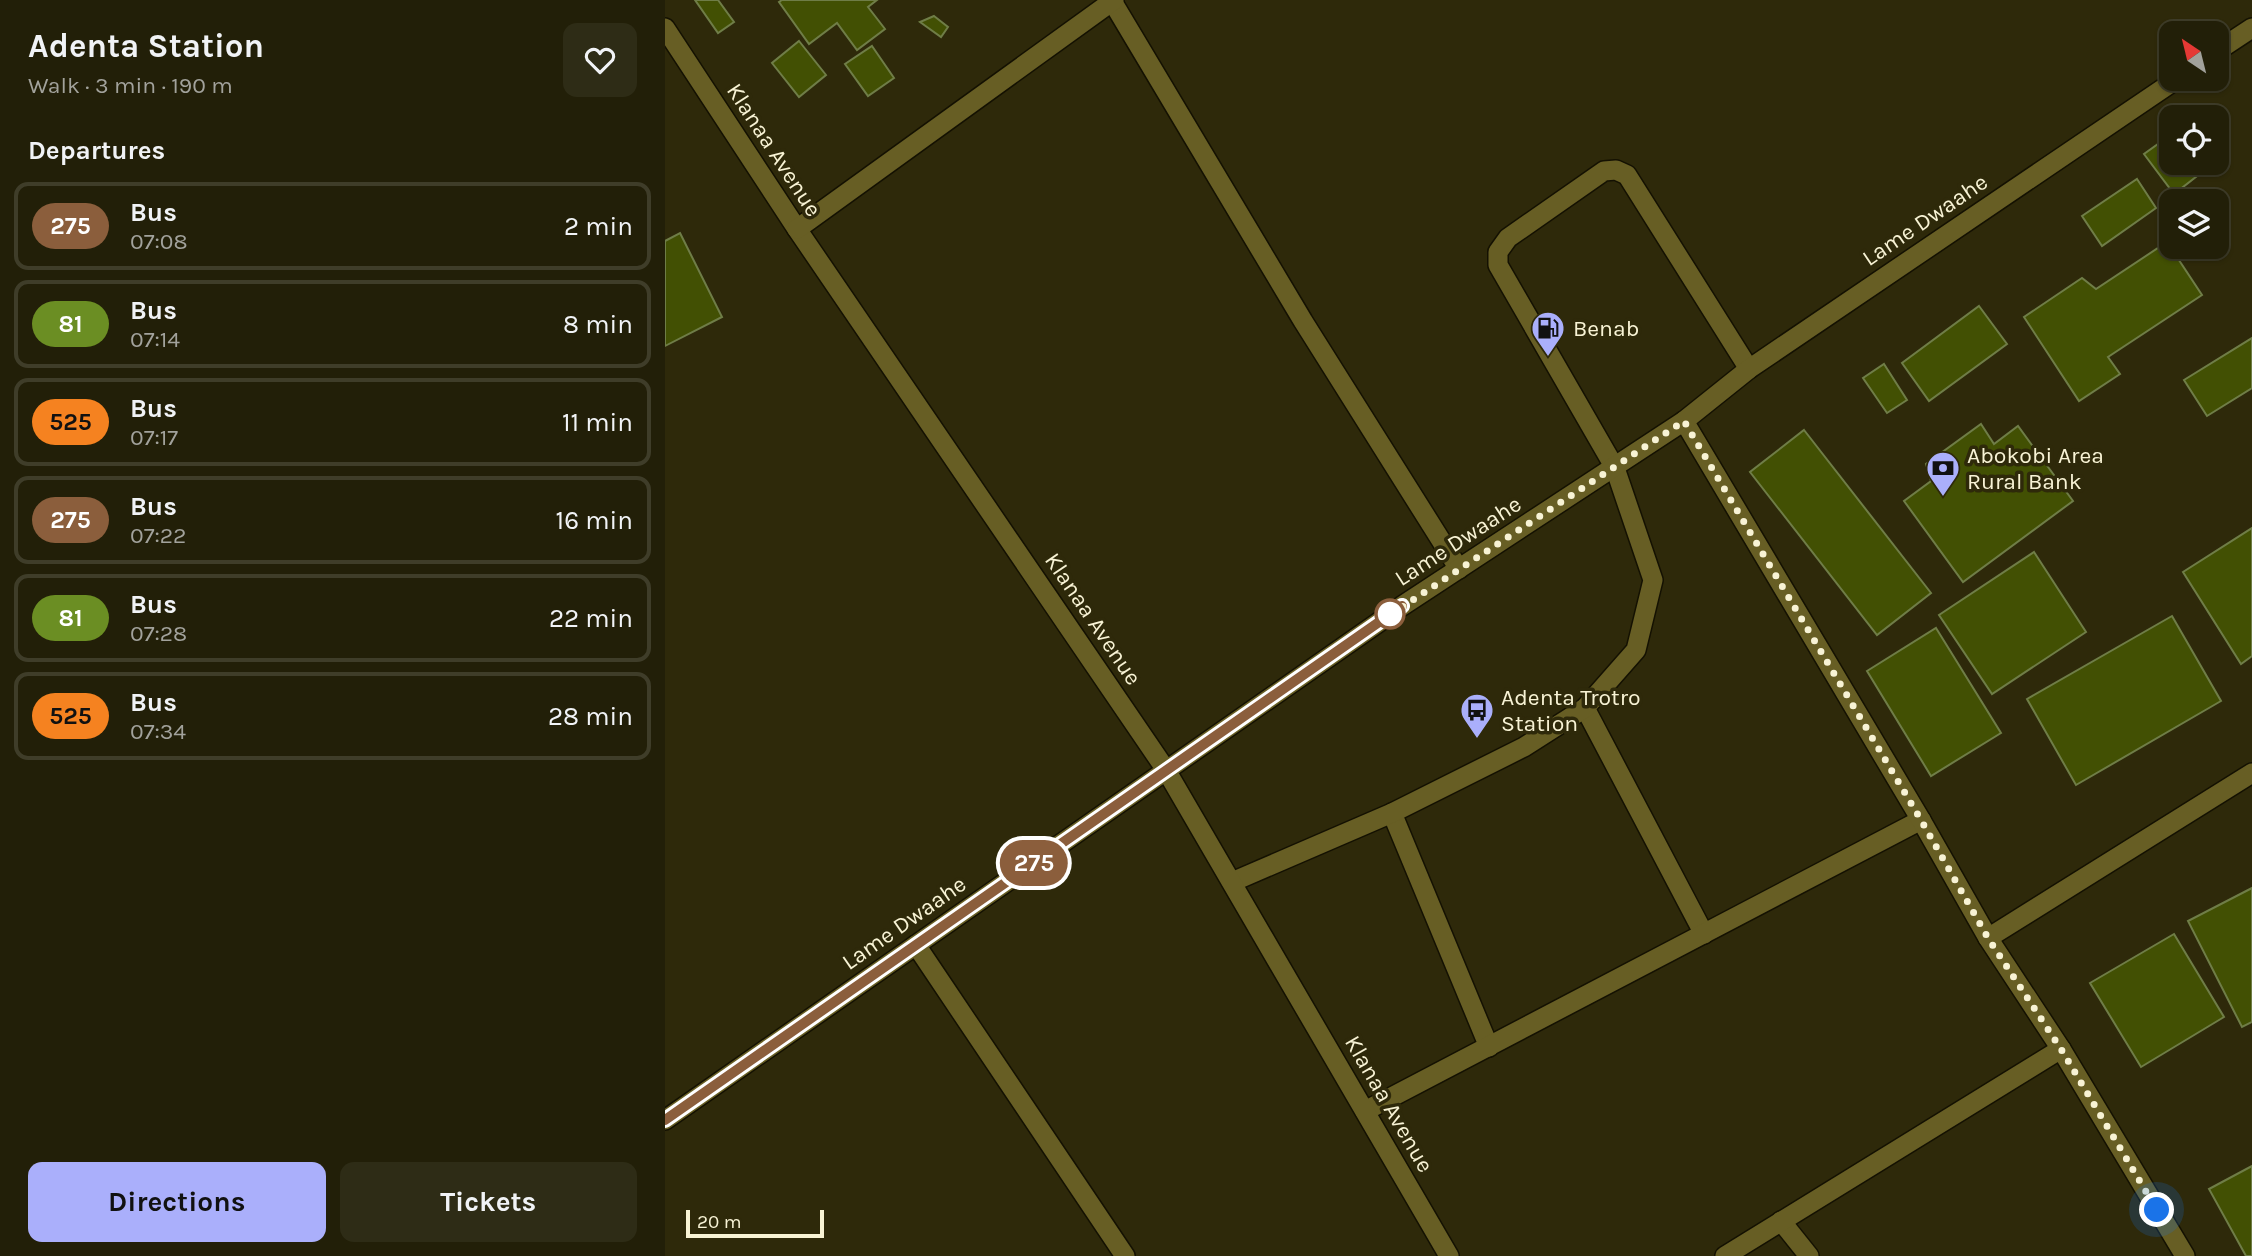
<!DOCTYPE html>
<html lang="en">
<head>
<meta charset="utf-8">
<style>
  body { margin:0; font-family:Karla,sans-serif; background:#2e2c16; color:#f1f3f6; height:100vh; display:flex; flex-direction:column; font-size:26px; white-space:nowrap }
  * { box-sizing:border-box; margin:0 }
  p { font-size:23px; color:#a2a29c }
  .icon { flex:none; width:38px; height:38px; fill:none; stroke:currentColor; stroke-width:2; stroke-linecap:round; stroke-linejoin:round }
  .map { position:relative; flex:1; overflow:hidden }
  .drawer { display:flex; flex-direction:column; background:#221f08; width:665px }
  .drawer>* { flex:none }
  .badge { padding:0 14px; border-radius:23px; font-size:24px; line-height:46px }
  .needle { width:46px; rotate:325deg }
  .fabs { position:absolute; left:1494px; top:21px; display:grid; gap:14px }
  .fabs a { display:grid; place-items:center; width:70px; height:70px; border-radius:14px; background:#221f08; box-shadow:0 2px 5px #0004,0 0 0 2px #3f3d29; font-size:35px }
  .scale { position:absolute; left:21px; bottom:18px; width:138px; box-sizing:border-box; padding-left:7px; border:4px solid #f8f3d5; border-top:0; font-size:19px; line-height:24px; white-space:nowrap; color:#f8f3d5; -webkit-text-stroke:5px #2e290a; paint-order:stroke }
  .you { position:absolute; width:35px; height:35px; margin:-18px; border:5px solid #fff; border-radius:50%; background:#1a73e8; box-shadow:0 0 0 10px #1a73e833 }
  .map>.badge { position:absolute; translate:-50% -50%; box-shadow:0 0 0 4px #fff }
  h2 { padding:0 28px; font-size:26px; line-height:63px }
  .round { display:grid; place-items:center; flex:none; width:74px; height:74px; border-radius:14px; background:#2e2c16 }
  .overview { display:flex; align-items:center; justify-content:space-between; height:119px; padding:0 28px }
  h1 { font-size:33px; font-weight:700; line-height:52px }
  .cta { display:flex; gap:14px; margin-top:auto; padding:14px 28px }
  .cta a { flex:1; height:80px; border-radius:14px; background:#aaaffb; color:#111; font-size:28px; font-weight:700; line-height:80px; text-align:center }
  .cta a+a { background:#2e2c16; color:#f1f3f6 }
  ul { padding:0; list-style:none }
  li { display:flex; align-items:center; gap:21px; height:88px; margin:0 14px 10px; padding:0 14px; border:4px solid #3f3d29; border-radius:14px }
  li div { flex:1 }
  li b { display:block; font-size:26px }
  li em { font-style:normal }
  li .badge { min-width:77px; font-weight:700; text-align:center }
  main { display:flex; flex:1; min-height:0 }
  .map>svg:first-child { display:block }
</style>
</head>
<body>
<main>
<section class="drawer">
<div class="overview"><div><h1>Adenta Station</h1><p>Walk · 3 min · 190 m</p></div><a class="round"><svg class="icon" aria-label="heart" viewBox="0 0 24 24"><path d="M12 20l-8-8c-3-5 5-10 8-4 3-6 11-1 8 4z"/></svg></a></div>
<h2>Departures</h2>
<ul>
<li><span class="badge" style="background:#8b5e3c;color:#fff">275</span><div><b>Bus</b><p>07:08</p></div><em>2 min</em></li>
<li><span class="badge" style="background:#6b8e23;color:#fff">81</span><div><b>Bus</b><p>07:14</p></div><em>8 min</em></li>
<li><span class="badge" style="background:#f58220;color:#111">525</span><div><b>Bus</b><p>07:17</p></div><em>11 min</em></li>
<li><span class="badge" style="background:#8b5e3c;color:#fff">275</span><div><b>Bus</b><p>07:22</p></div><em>16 min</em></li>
<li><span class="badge" style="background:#6b8e23;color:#fff">81</span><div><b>Bus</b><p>07:28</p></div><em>22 min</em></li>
<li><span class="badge" style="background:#f58220;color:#111">525</span><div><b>Bus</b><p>07:34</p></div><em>28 min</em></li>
</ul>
<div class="cta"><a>Directions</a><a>Tickets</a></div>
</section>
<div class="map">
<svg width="1587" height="1256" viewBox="0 0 1587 1256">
  <rect width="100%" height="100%" fill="#2e290a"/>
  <g fill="#425003" stroke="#6f7d47" stroke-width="2">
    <path d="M30,0H53L69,22L53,33Z"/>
    <path d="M117,0H212L203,7L220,29L192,50L172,23L144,44L114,2Z"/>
    <path d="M269,16L283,27L276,37L255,22Z"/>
    <path d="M134,41L161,75L134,97L107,63Z"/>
    <path d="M207,46L229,78L203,96L180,64Z"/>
    <path d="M1507,134V163H1536L1541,169L1509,194L1479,154Z"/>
    <path d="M1472,179L1491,208L1437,246L1417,216Z"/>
    <path d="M15,233L57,317L0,346V241Z"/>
    <path d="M1502,242L1537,295L1443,357L1455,374L1414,401L1359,317L1417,278L1431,289Z"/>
    <path d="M1314,306L1342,344L1264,401L1237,363Z"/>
    <path d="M1587,338V388L1542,416L1519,380Z"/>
    <path d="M1219,364L1242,400L1222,413L1198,378Z"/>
    <path d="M1316,424L1329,444L1353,426L1408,501L1298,582L1239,501L1266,481L1261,464Z"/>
    <path d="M1139,430L1266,593L1212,635L1085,472Z"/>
    <path d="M1587,528V656L1576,664L1518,572Z"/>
    <path d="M1369,552L1421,632L1327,694L1274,615Z"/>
    <path d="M1507,616L1556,701L1411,785L1362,699Z"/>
    <path d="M1271,628L1336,733L1266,776L1202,671Z"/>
    <path d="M1587,888V1022L1577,1027L1523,921Z"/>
    <path d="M1509,934L1559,1017L1476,1067L1425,983Z"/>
    <path d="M1587,1166V1256H1581L1544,1189Z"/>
  </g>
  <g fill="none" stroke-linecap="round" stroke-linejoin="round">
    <defs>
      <g id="service">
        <path d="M920,708L1039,934"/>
        <path d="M727,813L824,1047"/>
        <path d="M567,882L727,813L859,747L920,708L971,650L988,580L950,468L833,265V252L843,238L939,171L951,170L962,175L1084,369"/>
        <path d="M251,945L460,1256"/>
        <path d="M700,1111L1256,820"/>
        <path d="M1116,1221L1144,1256"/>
      </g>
      <g id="minor">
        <path d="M447,1L638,321L794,569"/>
        <path d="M0,28L132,229L501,770L784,1256"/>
        <path d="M132,229L449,0"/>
        <path d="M1019,421L1256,820L1323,938L1396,1049L1520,1256"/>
        <path d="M1323,938L1587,773"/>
        <path d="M1060,1256L1396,1049"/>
      </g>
      <g id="tertiary">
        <path d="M1552,51L1587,28"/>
        <path d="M0,1120L737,606L1019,421L1084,369L1512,79"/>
      </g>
    </defs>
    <use href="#service" stroke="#141102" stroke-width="22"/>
    <use href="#minor" stroke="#141102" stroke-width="22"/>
    <use href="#tertiary" stroke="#141102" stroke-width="22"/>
    <use href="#service" stroke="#675e24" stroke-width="19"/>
    <use href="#minor" stroke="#675e24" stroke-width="19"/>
    <use href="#tertiary" stroke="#675e24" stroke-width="19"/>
  </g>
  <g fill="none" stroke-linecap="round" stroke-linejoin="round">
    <defs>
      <path id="line" d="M0,1120L737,606"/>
    </defs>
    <use href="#line" stroke="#fff" stroke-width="16"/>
    <use href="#line" stroke="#8b5e3c" stroke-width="10"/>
    <path stroke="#f8f3d5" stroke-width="7" stroke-dasharray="0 12.6" d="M725,614L716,621L1019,421L1256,820L1323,938L1396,1049L1492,1210"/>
  </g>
  <defs>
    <symbol id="fuel-pin" viewBox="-11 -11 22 30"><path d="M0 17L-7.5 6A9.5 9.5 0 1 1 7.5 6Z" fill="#aaaffb" stroke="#2e290a"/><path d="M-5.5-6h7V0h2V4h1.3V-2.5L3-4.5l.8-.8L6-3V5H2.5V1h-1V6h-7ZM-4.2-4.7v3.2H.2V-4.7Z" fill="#111"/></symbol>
    <symbol id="bank-pin" viewBox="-11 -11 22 30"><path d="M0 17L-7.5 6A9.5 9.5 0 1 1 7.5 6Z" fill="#aaaffb" stroke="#2e290a"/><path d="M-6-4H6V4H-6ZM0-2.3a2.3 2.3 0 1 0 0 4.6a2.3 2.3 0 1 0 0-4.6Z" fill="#111"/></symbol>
    <symbol id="bus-pin" viewBox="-11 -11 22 30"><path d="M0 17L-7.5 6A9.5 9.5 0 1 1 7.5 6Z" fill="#aaaffb" stroke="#2e290a"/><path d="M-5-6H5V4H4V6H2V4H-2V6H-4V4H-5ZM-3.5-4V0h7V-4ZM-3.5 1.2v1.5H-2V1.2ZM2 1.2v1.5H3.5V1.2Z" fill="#111"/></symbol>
  </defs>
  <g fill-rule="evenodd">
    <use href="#fuel-pin" x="864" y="309" width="38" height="52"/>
    <use href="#bank-pin" x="1259" y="449" width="38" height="52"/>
    <use href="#bus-pin" x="793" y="691" width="38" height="52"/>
  </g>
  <circle fill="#fff" stroke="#8b5e3c" stroke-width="3.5" cx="725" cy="614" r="14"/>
  <g text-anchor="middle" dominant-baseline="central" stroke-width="7" stroke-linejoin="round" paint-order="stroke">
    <g font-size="23" fill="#f8f3d5" stroke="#2e290a">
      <text transform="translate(109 150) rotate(57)">Klanaa Avenue</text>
      <text transform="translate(1260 220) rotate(-34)">Lame Dwaahe</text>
      <text transform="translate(793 541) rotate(-33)">Lame Dwaahe</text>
      <text transform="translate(428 619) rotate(56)">Klanaa Avenue</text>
      <text transform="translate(239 923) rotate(-35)">Lame Dwaahe</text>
      <text transform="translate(724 1104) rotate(60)">Klanaa Avenue</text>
    </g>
    <g font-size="23" fill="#f8f3d5" stroke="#2e290a" text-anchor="start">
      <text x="908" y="328">Benab</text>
      <text x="1302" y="455">Abokobi Area<tspan x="1302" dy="26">Rural Bank</tspan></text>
      <text x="836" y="697">Adenta Trotro<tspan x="836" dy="26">Station</tspan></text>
    </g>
  </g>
</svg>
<div class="fabs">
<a><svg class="needle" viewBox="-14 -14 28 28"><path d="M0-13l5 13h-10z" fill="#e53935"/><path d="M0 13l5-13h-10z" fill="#a2a29c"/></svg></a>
<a><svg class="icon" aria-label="locate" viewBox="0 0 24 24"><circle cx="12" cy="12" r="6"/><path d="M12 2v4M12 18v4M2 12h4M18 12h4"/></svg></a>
<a><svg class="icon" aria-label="layers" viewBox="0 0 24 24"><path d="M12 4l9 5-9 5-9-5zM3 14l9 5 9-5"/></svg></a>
</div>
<div class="scale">20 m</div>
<div class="you" style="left:1492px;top:1210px"></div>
<b class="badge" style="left:369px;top:863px;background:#8b5e3c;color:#fff">275</b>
</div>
</main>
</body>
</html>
